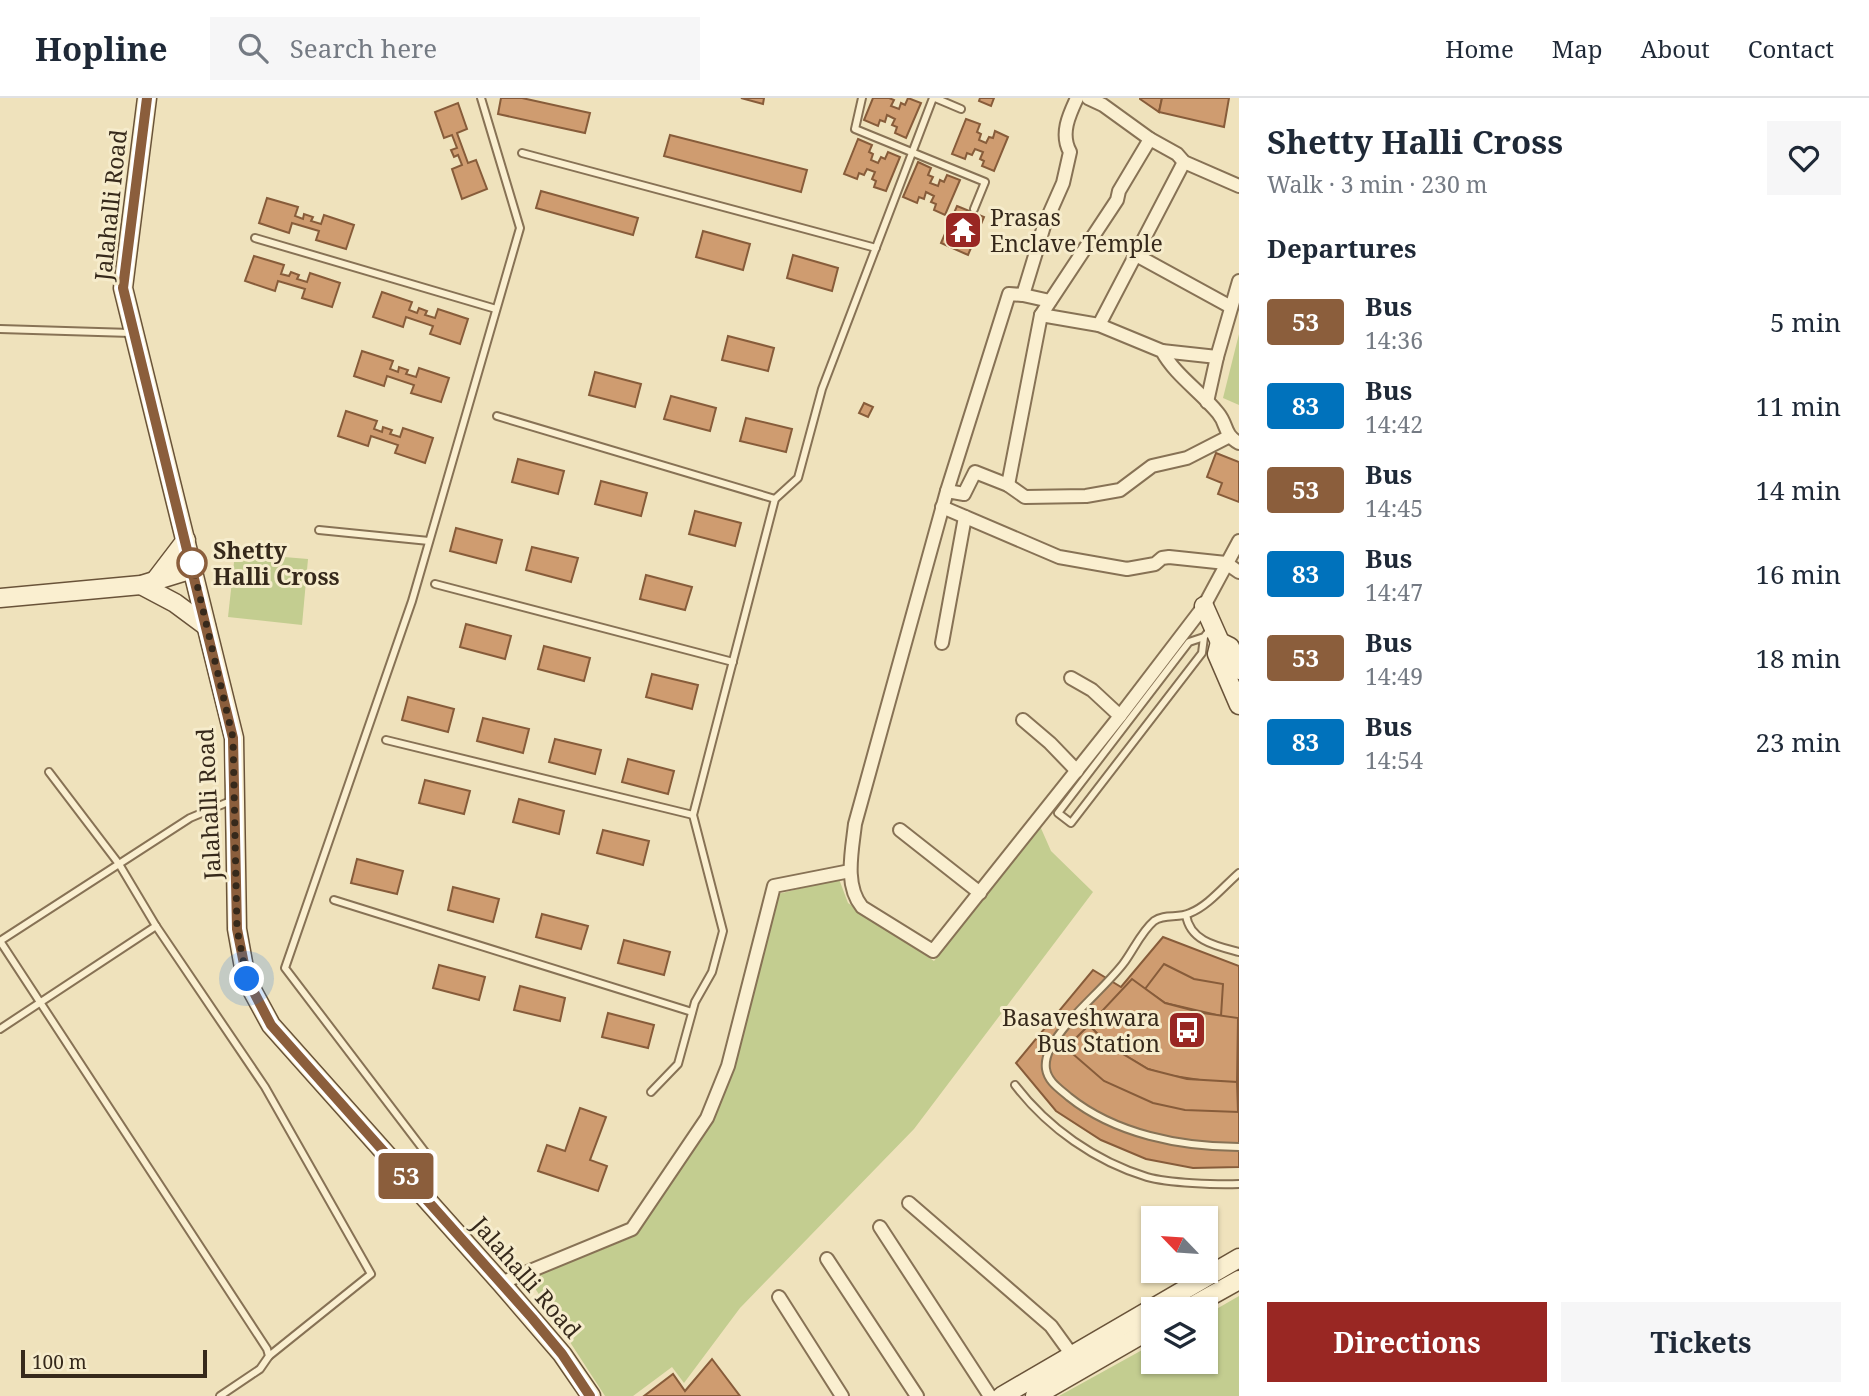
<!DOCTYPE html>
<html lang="en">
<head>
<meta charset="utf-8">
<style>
  body { margin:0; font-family:"Noto Serif",serif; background:#f6f6f7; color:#1f2937; height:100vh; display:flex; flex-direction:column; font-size:26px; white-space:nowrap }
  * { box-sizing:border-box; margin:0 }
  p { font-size:23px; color:#747a83 }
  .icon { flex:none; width:38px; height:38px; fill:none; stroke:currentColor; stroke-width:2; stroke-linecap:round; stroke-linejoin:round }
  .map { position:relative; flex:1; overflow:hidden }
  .details { display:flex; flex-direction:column; background:#fff; width:630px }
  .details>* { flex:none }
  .badge { padding:0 14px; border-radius:5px; font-size:24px; line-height:46px }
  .needle { width:46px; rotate:295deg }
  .tools { position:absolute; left:1141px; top:1108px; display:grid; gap:14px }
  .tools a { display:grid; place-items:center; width:77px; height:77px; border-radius:0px; background:#fff; box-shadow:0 2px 5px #0004; font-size:35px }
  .scale { position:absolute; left:21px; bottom:18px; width:186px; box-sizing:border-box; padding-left:7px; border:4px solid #36291b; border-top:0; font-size:19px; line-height:24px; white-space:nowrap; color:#36291b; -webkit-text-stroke:5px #f6eccc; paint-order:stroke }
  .you { position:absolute; width:35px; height:35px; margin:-18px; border:5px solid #fff; border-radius:50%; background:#1a73e8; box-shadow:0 0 0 10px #1a73e833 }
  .map>.badge { position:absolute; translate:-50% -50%; box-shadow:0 0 0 4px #fff }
  h2 { padding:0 28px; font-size:26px; line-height:63px }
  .round { display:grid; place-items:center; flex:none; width:74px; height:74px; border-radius:0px; background:#f6f6f7 }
  .headline { display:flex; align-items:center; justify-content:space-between; height:119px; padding:0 28px }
  h1 { font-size:33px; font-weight:700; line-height:52px }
  .cta { display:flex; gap:14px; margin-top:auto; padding:14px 28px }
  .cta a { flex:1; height:80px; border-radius:0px; background:#992723; color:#fff; font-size:28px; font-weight:700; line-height:80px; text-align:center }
  .cta a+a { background:#f6f6f7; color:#1f2937 }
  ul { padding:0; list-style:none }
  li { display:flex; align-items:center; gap:21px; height:84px; padding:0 28px }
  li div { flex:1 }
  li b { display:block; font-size:26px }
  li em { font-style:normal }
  li .badge { min-width:77px; font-weight:700; text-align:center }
  header { display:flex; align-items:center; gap:42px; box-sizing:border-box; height:98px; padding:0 35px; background:#fff; border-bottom:2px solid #e0e1e3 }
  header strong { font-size:33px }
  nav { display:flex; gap:38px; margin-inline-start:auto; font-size:24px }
  .search { width:490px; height:63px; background:#f6f6f7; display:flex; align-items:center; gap:18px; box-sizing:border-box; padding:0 24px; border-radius:0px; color:#747a83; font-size:26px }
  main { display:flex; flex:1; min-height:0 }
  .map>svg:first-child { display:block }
</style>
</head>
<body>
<header>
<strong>Hopline</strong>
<div class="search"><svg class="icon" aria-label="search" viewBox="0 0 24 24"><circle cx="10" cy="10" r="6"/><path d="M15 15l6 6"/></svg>Search here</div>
<nav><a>Home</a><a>Map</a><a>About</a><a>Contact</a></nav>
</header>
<main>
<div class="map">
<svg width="1239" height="1298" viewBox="0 0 1239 1298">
  <rect width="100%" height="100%" fill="#efe2bc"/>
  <g fill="#c3cd90">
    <path d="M1239,236V307L1223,300Z"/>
    <path d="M235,455L308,461L302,527L228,519Z"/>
    <path d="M1040,728L1051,753L1093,794L914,1031L740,1210L684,1285L672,1269L633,1298H605L529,1181L633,1139L711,1021L731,978L778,796L839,781L848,805L934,863Z"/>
    <path d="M1239,1198V1298H1059L1153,1246V1264H1206V1217Z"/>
  </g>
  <g fill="#cf9c70" stroke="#875c3a" stroke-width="2">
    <path d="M501,0H522L590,15L585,35L498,16Z"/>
    <path d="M741,0H764L763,6Z"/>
    <path d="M873,0H889L894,2L891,8L899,11L901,5L905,7L908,0L921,5L906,40L895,35L897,29L892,27L895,21L887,17L885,24L880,22L878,28L864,22Z"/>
    <path d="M980,0H994L991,8L979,3Z"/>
    <path d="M1140,0H1162L1159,14L1140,1Z"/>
    <path d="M1162,0H1229L1224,29L1159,14Z"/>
    <path d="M458,5L467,31L457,35L468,65L476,62L487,91L462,101L452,71L462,67L458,57L454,59L451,52L457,50L452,37L444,40L435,14Z"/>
    <path d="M966,21L980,26L977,34L981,36L979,42L986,45L989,39L993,40L995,33L1008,39L994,73L982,68L984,63L980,61L983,54L975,51L972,57L967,55L965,61L952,56Z"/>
    <path d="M670,37L807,72L801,94L664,58Z"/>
    <path d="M858,41L872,47L869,54L873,56L871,62L878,65L881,59L885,61L888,54L900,59L886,93L874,89L876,83L872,81L875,74L867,71L864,77L859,75L857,81L844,76Z"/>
    <path d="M918,64L931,70L928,77L933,79L930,85L938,88L940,82L944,84L947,77L960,82L945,117L934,112L936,106L931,104L934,98L926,94L924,101L919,99L917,105L903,99Z"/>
    <path d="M541,93L638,120L633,137L536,110Z"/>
    <path d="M267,100L298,109L295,118L303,121L304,116L313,119L311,123L321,126L324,117L354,127L346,151L316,142L319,133L292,125L289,135L259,125Z"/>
    <path d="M957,108L984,119L968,157L941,145Z"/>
    <path d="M703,133L750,146L743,172L696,159Z"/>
    <path d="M793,157L838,170L832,193L787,180Z"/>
    <path d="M254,158L284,167L281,176L289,178L291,174L299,177L297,181L307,184L310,175L340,185L332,209L302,200L305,191L278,183L275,193L245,183Z"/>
    <path d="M382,194L412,204L409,212L417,215L419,210L427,213L425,217L435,220L438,211L468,221L460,246L430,236L433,228L406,219L403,229L373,219Z"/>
    <path d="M728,238L774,250L768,273L722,262Z"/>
    <path d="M362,253L393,263L390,271L398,274L399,269L408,272L406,276L416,279L419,270L449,280L441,304L411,295L414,287L387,278L384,288L354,278Z"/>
    <path d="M595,274L641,286L635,309L589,297Z"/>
    <path d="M671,298L716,310L710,333L664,321Z"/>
    <path d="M864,305L873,309L868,319L859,315Z"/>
    <path d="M346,313L377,323L374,331L382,334L383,329L392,332L390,336L400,339L403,330L433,340L425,365L395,355L398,347L371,338L368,348L338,338Z"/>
    <path d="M746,320L792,331L786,354L740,343Z"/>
    <path d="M1216,355L1239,364V404L1218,396L1222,385L1207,379Z"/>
    <path d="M518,361L564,373L558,396L512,384Z"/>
    <path d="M601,383L647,395L641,418L595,406Z"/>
    <path d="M695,413L741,425L735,448L689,436Z"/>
    <path d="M456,430L502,442L496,465L450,453Z"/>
    <path d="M532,449L578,460L571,484L526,472Z"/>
    <path d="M646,477L692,489L685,512L640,501Z"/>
    <path d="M466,526L511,538L505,561L460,549Z"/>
    <path d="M544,548L590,560L584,583L538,571Z"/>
    <path d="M652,576L698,587L692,611L646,599Z"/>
    <path d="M408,599L454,611L448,634L402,622Z"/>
    <path d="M483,620L529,631L523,655L477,643Z"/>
    <path d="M555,641L601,652L595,676L549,664Z"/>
    <path d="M628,661L674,673L668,696L622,684Z"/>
    <path d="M425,682L470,693L464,716L419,705Z"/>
    <path d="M519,701L564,713L559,736L513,724Z"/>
    <path d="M603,732L649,743L643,767L597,755Z"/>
    <path d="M357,761L403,773L397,796L351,785Z"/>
    <path d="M453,789L499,801L493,824L448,812Z"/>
    <path d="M542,816L588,828L581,851L536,839Z"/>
    <path d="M1163,839L1239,868V1069L1193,1070L1146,1061L1101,1042L1056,1013L1016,965L1093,872L1121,889Z"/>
    <path d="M624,842L670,854L664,877L618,865Z"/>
    <path d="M1164,866L1194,881L1223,886L1221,918L1165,905L1145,891Z"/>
    <path d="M439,867L485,879L479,902L433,890Z"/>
    <path d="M1132,881L1165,905L1203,915L1238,920L1237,984H1213L1167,977L1148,971L1108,947L1089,927Z"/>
    <path d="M520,888L565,900L560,923L514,912Z"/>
    <path d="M608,915L654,927L648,950L602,939Z"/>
    <path d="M1089,927L1108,947L1148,971L1187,981L1237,984L1238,1014L1185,1012L1153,1005L1104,983L1066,950Z"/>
    <path d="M580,1010L606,1019L590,1062L607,1068L598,1093L538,1073L547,1047L565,1053Z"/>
    <path d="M712,1261L740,1298H644L673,1276L685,1293Z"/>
  </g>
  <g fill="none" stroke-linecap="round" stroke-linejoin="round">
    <defs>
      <g id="lane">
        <path d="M862,0L855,31L985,84L974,111"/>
        <path d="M935,0L961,11"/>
        <path d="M522,55L876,150"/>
        <path d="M255,140L496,211"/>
        <path d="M0,231L131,235"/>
        <path d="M497,318L775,401"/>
        <path d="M319,432L429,443"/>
        <path d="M435,486L733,564"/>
        <path d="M1204,539L1202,555L1071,725L1058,715L1189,544L1204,539L1212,529"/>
        <path d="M386,642L693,717"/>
        <path d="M49,674L119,766L156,828L265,989L371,1176L269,1258"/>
        <path d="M1239,775C1224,788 1208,808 1190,815C1178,821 1165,815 1154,823C1141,834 1133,853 1123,866C1102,893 1065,921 1050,951C1047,957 1045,964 1046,971C1048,984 1060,991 1069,999C1115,1036 1181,1049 1239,1049"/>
        <path d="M334,802L692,914"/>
        <path d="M1186,817C1190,843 1216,848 1239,854"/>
        <path d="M0,843L267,1251L269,1258L260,1271L220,1298"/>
        <path d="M0,843L190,720L233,702"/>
        <path d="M0,931L156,828"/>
        <path d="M1015,987C1048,1030 1095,1063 1147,1079C1168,1085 1217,1087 1239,1086"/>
        <path d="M651,994L678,966L695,904L712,874L723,833L693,717L775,401L798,380L822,291L933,0"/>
        <path d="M432,1063L285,870L412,503L520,130L481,0"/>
      </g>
      <g id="street">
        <path d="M1088,0L1103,7L1150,41"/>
        <path d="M1136,157L1231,209"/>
        <path d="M1023,197L1050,203"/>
        <path d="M1041,217L1117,102L1119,93L1150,41L1177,56L1184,64L1239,88"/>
        <path d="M1099,227L1184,64"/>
        <path d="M1162,253L1217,259L1239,183"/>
        <path d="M1207,304L1217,259"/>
        <path d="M1239,345C1223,336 1228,327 1218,315C1200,293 1175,277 1162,253L1099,227L1041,217L1008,387L975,374L964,396L947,393L855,726C852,753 844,787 862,809L933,853L1120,618L1204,508L1239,443"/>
        <path d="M1008,387L1025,399L1086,398L1120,392L1152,368L1187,360L1228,339"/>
        <path d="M947,393L1009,196L1023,197L1044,128L1063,85L1070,54C1060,36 1069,17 1077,0"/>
        <path d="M942,409L1059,459L1127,471L1155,466L1162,460L1169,459L1226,465L1239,474"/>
        <path d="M942,545L965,419"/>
        <path d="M1071,580L1092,592L1120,618"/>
        <path d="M1023,622L1050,645L1077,673"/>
        <path d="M900,732L980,795"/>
        <path d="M909,1105L1051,1228L1072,1257"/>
        <path d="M880,1129L990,1298"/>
        <path d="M827,1161L917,1298"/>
        <path d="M501,1185L632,1131L707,1020L728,968L774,788L850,773"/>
        <path d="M779,1199L842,1298"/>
      </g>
      <g id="secondary">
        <path d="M147,0L123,190L234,640L237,831L246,881L271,927L501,1185L562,1256L591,1298"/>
        <path d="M157,480L186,442"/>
        <path d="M141,487L175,505L206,528"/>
        <path d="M0,500L141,487L193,471"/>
        <path d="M1204,508L1220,544L1230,549L1239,572"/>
        <path d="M1220,544L1217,556L1239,607"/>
        <path d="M1187,1211L1239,1182"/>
        <path d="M1002,1298L1239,1160"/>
        <path d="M1035,1298L1153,1230"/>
      </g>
    </defs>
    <use href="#lane" stroke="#877255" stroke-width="10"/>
    <use href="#street" stroke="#877255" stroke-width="16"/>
    <use href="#secondary" stroke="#695339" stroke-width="21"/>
    <use href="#lane" stroke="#faefd0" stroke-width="6"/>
    <use href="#street" stroke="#faefd0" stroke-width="12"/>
    <use href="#secondary" stroke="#faefd0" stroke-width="18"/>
  </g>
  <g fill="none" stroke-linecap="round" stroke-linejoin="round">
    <defs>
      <path id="line" d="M147,0L123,190L233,640L237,831L247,881L271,927L532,1220L562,1256L590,1298"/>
    </defs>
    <use href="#line" stroke="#fff" stroke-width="16"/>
    <use href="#line" stroke="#8b5e3c" stroke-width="10"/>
    <path stroke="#36291b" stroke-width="7" stroke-dasharray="0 12.6" d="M192,465L233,640L237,831L247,881"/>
  </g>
  <defs>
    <symbol id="temple-square" viewBox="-11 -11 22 22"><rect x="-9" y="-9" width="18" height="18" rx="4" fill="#992723" stroke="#f6eccc"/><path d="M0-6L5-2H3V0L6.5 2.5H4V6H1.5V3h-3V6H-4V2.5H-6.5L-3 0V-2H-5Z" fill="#fff"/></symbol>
    <symbol id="bus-square" viewBox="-11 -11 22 22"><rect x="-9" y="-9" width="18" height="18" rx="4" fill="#992723" stroke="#f6eccc"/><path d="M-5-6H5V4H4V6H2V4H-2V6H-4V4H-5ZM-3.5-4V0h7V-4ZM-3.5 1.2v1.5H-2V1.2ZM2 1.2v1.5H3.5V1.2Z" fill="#fff"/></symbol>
  </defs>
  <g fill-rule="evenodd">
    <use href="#temple-square" x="941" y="110" width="44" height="44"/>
    <use href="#bus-square" x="1165" y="910" width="44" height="44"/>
  </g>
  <circle fill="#fff" stroke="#8b5e3c" stroke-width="3.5" cx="192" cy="465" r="14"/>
  <g text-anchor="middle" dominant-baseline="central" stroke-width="6" stroke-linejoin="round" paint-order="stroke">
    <g font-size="23" fill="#36291b" stroke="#f6eccc">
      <text transform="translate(110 107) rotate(-84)">Jalahalli Road</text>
      <text transform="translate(208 706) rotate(-93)">Jalahalli Road</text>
      <text transform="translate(527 1179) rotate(49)">Jalahalli Road</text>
    </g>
    <g font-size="23" fill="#36291b" stroke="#f6eccc" text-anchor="start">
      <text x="990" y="119">Prasas<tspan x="990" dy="26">Enclave Temple</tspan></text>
      <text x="1160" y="919" text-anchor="end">Basaveshwara<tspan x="1160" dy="26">Bus Station</tspan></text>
    </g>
    <g font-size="23" font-weight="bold" fill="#36291b" stroke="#f6eccc" text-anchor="start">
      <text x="213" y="452">Shetty<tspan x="213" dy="26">Halli Cross</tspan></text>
    </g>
  </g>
</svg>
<div class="tools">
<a><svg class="needle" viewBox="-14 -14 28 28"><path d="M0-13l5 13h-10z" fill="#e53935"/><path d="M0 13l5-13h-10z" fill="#747a83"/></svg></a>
<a><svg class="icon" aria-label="layers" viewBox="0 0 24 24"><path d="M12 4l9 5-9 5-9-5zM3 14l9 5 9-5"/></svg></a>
</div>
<div class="scale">100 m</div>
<div class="you" style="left:247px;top:881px"></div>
<b class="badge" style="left:406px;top:1078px;background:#8b5e3c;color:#fff">53</b>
</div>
<section class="details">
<div class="headline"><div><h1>Shetty Halli Cross</h1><p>Walk · 3 min · 230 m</p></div><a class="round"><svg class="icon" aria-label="heart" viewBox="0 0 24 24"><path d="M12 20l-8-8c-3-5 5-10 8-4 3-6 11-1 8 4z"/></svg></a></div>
<h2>Departures</h2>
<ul>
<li><span class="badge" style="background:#8b5e3c;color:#fff">53</span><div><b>Bus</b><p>14:36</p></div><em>5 min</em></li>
<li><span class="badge" style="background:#0072bc;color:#fff">83</span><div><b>Bus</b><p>14:42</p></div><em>11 min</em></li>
<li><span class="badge" style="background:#8b5e3c;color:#fff">53</span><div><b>Bus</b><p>14:45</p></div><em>14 min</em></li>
<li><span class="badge" style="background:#0072bc;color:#fff">83</span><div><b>Bus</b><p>14:47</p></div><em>16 min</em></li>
<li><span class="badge" style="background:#8b5e3c;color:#fff">53</span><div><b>Bus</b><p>14:49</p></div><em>18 min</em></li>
<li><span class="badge" style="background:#0072bc;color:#fff">83</span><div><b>Bus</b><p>14:54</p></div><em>23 min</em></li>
</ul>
<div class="cta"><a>Directions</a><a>Tickets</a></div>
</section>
</main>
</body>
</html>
